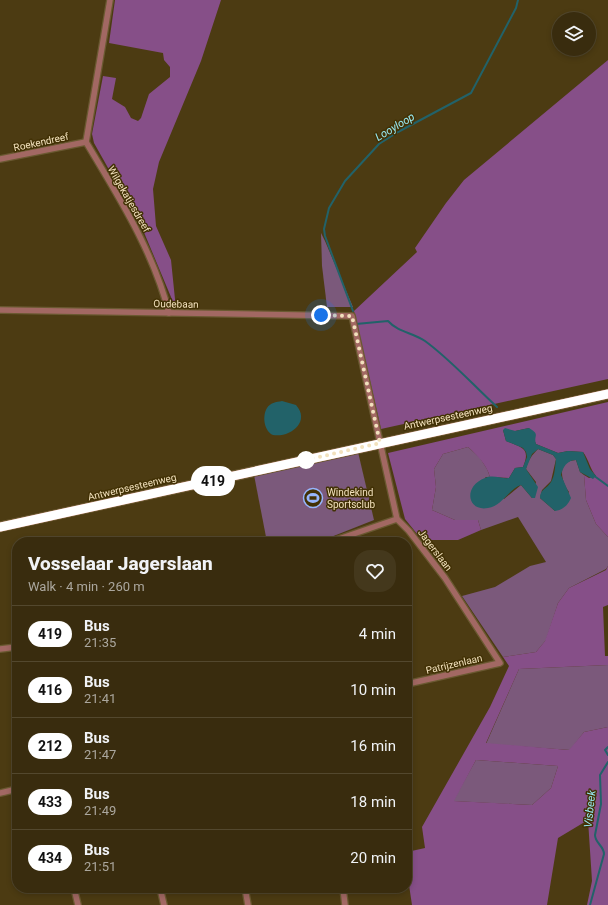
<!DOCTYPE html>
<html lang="en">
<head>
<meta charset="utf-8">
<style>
  body { margin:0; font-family:Roboto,sans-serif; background:#44381c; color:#f1f3f6; height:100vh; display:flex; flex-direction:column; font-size:15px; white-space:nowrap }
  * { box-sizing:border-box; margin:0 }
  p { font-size:13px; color:#aba79e }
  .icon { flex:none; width:22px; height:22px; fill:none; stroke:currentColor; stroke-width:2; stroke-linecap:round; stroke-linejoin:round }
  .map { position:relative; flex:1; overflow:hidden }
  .panel { position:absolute; left:12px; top:537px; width:400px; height:356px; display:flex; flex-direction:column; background:#392c0e; border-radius:16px; box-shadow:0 2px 6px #0003,0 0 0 1px #53482e }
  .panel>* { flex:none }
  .badge { padding:0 8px; border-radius:13px; font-size:14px; line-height:26px }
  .fabs { position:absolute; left:552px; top:12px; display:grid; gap:8px }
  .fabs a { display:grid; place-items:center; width:44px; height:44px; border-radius:50%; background:#392c0e; box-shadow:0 2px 6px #0003,0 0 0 1px #53482e; font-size:20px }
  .you { position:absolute; width:20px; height:20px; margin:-10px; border:3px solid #fff; border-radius:50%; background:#1a73e8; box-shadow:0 0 0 6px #1a73e833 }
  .map>.badge { position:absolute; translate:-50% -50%; box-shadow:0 0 0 2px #fff }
  .round { display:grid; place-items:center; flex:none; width:42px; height:42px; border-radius:16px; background:#44381c }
  .overview { display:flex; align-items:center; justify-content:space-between; height:68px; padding:0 16px }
  h1 { font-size:19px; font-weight:800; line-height:30px }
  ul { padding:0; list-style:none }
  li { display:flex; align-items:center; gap:12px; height:56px; padding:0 16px; border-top:1px solid #53482e }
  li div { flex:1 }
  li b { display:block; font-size:15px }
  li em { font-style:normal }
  li .badge { min-width:44px; font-weight:700; text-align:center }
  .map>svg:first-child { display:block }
</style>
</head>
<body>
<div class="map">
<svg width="608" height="905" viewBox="0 0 608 905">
  <rect width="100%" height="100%" fill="#4c3b12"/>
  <g fill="#7b597b">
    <path d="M321,233L325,241L353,307H327L322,266Z"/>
    <path d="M468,447L480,458L487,469L490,477H485L504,499L521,485L532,498L536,482L526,469C528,460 532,455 538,449L553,455L556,459L551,481L542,490L540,498L555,511L569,492C561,481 556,461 576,460L580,472L584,475L586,500L596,524L608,537V566L606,569L569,588L558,603L546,640L536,652L503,657L462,596L495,587L530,566L546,562L518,517L481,530L478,520H455L432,510L436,487L434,469L443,454Z"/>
    <path d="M358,452L374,520L326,539L298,542H267L254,475Z"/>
    <path d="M608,665V727L584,732L570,750L486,744L519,669Z"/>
    <path d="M476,760L558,766L551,788L532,805L453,801Z"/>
  </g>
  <g fill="#864f88" fill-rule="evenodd">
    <path d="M115,0H221L201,61L159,162L153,189L156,226L171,260L176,309L143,230L94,143L92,134L103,76L116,78L112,99L125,107L131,118L138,121L141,118L149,94L170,77V67L164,60L163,53L109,43Z"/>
    <path d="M608,60V379L381,429L354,311L417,252L415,248L446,203L464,180Z"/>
    <path d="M608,402V537L596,524L586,500L584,475L589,478L596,476C590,469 589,460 583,452L568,451L558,453L536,444L529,428L515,431L503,430L506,441C522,448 531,448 523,467L515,468L509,478L490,477C486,464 478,456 468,447L443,454L434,469L436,487L432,510L455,520H478L481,530L458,540H422L405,519L388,453Z"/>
    <path d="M608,566V605L603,607L605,656H608V665L519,669L486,743L569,750L584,732L608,727V905H587L592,881L588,820L558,838L547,905H412L409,885H407V852L425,848L422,827L490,707L509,666L503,657L536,652L545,641L558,603L569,588L606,570ZM476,760L558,766L551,788L532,805L454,801Z"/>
  </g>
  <g fill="#226269">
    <path d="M282,401L296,405C311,422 290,438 273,435C264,431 262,416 267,408C270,403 276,402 282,401Z"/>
    <path d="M505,428L515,431L529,428C541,435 533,435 536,444L558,453L568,451L583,452L590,469L596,476L593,479L580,472L576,460C567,460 563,467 561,475L571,498C568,505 563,510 555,511L540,498C540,489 547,489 551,482C555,476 555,466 556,459L553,455L538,449L532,454L526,469L538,487L535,498H532L521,485C509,489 502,506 488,508C467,512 463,486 485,478C493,474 501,479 509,478L515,468L523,467L527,457L526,452L523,448L506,441L503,430Z"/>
  </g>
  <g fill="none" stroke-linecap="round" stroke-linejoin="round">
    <g stroke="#226269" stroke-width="2">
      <path d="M353,311L325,236L324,229L329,208L345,181L379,144L398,132L471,93L516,8L518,0"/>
      <path d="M356,322V324L388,321C399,333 412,332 425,341C451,360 473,385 497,407"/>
      <path d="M593,475L608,486"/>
      <path d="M608,747L605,750L608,755"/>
      <path d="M590,905L604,854C604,846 595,843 595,835L601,804L600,775L608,762"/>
    </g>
    <defs>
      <g id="street">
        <path d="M86,142C118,196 153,250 169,313"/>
        <path d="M86,142L110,0"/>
        <path d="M0,159L86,142"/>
        <path d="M0,310L352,316L397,519L409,531L445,578L500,663L407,684"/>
        <path d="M330,542L397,519"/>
        <path d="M0,649L17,647"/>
        <path d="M0,793L17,789"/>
        <path d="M74,888L78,905"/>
        <path d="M160,888L164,905"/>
        <path d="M245,888L248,905"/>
        <path d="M343,888L345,905"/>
      </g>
      <path id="primary" d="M0,527L608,394"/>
    </defs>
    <use href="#street" stroke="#6a5931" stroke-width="8"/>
    <use href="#primary" stroke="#6a5931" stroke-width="11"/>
    <use href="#street" stroke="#a26863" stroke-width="5.5"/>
    <use href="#primary" stroke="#f5978f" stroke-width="9"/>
  </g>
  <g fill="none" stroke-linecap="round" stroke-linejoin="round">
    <defs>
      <path id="line" d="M0,527L608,394"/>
    </defs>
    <use href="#line" stroke="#fff" stroke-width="9"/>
    <use href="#line" stroke="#fff" stroke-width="6"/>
    <path stroke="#f2e1bd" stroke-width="4" stroke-dasharray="0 7.2" d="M306,460L380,443L352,316L321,315"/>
  </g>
  <defs>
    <symbol id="stadium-ring" viewBox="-11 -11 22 22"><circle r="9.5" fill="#423105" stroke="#97b6fd" stroke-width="1.5"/><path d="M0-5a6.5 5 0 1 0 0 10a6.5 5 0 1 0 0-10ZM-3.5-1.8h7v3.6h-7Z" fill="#97b6fd"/></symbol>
  </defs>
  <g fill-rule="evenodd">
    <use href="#stadium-ring" x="302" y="487" width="22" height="22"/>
  </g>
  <circle fill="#fff" stroke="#fff" stroke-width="2" cx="306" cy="460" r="8"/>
  <g text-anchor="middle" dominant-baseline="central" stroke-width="3" stroke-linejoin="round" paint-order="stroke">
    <g font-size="10" fill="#f2e1bd" stroke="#423105">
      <text transform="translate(41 142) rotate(-12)">Roekendreef</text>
      <text transform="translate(129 199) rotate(60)">Wilgekatjesdreef</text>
      <text transform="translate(176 304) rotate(1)">Oudebaan</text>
      <text transform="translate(448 417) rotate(-12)">Antwerpsesteenweg</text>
      <text transform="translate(132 487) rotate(-13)">Antwerpsesteenweg</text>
      <text transform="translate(435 550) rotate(53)">Jagerslaan</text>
      <text transform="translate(454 664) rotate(-13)">Patrijzenlaan</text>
    </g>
    <g font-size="10" fill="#f2e1bd" stroke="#423105" text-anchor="start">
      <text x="327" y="492">Windekind<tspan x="327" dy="12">Sportsclub</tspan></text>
    </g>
    <g font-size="11" font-style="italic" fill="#9aedf8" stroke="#423105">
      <text transform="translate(395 127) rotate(-31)">Looyloop</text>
      <text transform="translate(590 809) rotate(-84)">Visbeek</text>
    </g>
  </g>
</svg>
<div class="fabs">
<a><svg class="icon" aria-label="layers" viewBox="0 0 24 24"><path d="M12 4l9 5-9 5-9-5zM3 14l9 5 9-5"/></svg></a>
</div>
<div class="you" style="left:321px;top:315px"></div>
<b class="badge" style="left:213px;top:481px;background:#fff;color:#111">419</b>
<section class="panel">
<div class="overview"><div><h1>Vosselaar Jagerslaan</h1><p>Walk · 4 min · 260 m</p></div><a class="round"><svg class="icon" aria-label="heart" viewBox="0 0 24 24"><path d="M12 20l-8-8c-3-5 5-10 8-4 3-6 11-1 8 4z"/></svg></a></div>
<ul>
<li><span class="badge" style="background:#fff;color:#111">419</span><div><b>Bus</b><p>21:35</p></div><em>4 min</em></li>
<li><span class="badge" style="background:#fff;color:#111">416</span><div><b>Bus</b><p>21:41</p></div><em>10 min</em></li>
<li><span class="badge" style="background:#fff;color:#111">212</span><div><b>Bus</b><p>21:47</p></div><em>16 min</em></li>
<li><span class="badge" style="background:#fff;color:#111">433</span><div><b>Bus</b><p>21:49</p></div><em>18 min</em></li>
<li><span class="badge" style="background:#fff;color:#111">434</span><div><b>Bus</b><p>21:51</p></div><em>20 min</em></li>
</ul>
</section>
</div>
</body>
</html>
